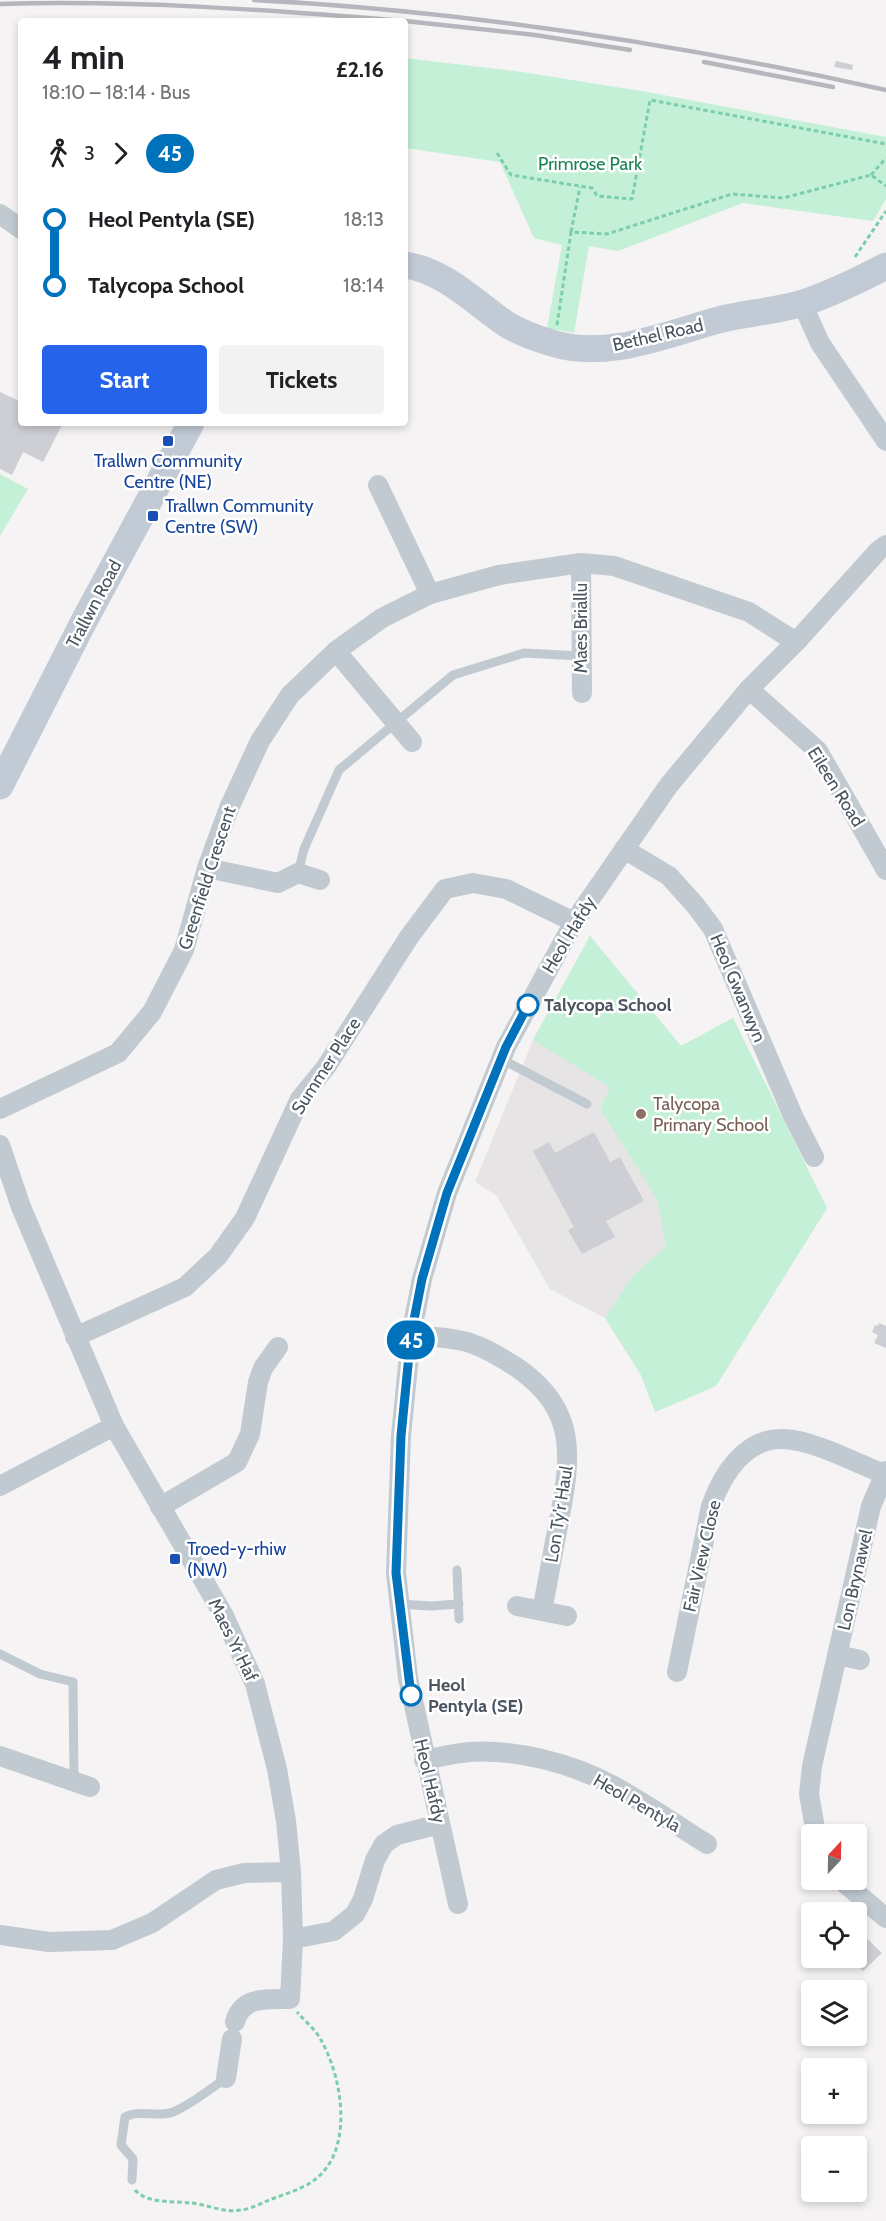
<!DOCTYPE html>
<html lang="en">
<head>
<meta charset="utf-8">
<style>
  body { margin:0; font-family:Cabin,sans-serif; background:#f2f2f2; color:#202124; height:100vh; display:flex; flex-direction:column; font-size:22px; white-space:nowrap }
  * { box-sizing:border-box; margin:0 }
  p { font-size:20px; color:#757577 }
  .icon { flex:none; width:33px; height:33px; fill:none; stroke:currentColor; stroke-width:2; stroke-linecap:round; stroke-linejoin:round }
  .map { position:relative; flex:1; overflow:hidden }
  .sheet { position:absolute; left:18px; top:18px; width:390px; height:408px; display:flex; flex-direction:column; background:#fff; border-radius:6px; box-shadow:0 3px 9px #0003 }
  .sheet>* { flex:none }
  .badge { padding:0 12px; border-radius:20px; font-size:21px; line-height:39px }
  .needle { width:39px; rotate:22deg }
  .fabs { position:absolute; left:801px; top:1824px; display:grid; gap:12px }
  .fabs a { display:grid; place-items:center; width:66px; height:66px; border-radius:6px; background:#fff; box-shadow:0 3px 9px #0003; font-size:30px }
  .map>.badge { position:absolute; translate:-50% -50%; box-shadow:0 0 0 3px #fff }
  .legs { display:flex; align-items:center; gap:9px; height:66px; padding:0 24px; font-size:20px }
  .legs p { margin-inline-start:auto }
  .headline { display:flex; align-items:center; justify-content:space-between; height:102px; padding:0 24px }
  h1 { font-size:33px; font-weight:800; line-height:45px }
  .action { display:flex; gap:12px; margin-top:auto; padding:12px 24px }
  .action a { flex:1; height:69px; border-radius:6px; background:#2563eb; color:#fff; font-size:24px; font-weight:800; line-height:69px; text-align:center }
  .action a+a { background:#f2f2f2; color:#202124 }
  ul { padding:0 24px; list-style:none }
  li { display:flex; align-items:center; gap:21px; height:66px; font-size:22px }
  li i { display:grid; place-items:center; width:9px; height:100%; margin:0 8px; background:currentColor }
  li i::after { content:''; width:15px; height:15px; margin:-8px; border:4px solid; border-radius:50%; background:#fff }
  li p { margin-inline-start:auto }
  li:first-child i { background:linear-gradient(#0000 50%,currentColor 0) }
  li:last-child i { background:linear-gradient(currentColor 50%,#0000 0) }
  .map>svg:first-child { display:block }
</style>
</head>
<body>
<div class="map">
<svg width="886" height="2221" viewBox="0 0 886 2221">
  <rect width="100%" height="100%" fill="#f5f3f3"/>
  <path fill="#e6e4e5" d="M590,936L681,1046L733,1018L827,1208L716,1386L655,1412L641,1375L605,1318L550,1289L496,1195L475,1182L533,1040Z"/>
  <g fill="#c4f0d7">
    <path d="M405,58L522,72L647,92L886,137V199L873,221L743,203L618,251L589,246L574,333L547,328L562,245L534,238L500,162L405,148Z"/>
    <path d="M0,474L28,489L0,536Z"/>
    <path d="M590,936L681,1046L733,1018L827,1208L716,1386L655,1412L641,1375L605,1318L631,1278L666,1246L657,1199L600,1109L610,1087L533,1040Z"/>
  </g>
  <g fill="#cdcfd5">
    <path d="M836,61L853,65L852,70L834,67Z"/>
    <path d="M0,392L21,402V423H63L43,462L23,452L12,475L0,469Z"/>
    <path d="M594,1132L610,1162L620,1157L644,1201L606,1221L615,1237L582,1254L568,1230L574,1227L533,1151L549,1142L555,1153Z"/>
    <path d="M879,1323L886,1326V1348L874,1343L878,1335L872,1332L875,1325L878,1326Z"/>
    <path d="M856,1928L882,1953L863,1971L851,1958H856Z"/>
  </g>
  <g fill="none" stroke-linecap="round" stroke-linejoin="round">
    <g stroke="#7cceaa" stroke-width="3" stroke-dasharray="4.5 3" stroke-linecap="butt">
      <path d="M497,153L511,175L592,188L597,196L632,199L650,100L886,144"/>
      <path d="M871,175L886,158"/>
      <path d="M571,232L580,187"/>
      <path d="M855,257L886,211"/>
      <path d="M557,325L571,232L607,234L732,194L783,198L871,175L886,186"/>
      <path d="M135,2190C147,2204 174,2201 192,2203C208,2205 224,2213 241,2210C251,2209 262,2203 272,2199C290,2192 311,2187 324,2171C352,2138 341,2075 321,2040C316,2030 305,2021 297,2012"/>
    </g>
    <g stroke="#c1c9d1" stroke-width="9">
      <path d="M298,873L304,849L339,770L453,675L524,653L581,656"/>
      <path d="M501,1059L587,1104"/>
      <path d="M457,1570L459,1619"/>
      <path d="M399,1604L431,1606L459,1604"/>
      <path d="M0,1654L40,1674L73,1682L74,1781"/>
      <path d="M132,2180L133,2159L121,2145L125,2117C139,2109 158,2118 173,2112C189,2106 212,2088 226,2078"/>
    </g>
    <g stroke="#c1c9d1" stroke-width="20">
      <path d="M0,214L21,229"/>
      <path d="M802,303L820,343L886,441"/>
      <path d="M378,485L430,594"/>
      <path d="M581,563L582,693"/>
      <path d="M336,651L412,742"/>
      <path d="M749,689L818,751L886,870"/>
      <path d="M624,849L669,876L696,906L713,929L793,1116L814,1157"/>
      <path d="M207,868L278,883L298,873L320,880"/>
      <path d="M0,1109L118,1053L152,1012L184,950L207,868L229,808L260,741L290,695L336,651L382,618L430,594L499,575L581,563L614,566L749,612L796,642"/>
      <path d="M0,1145L21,1207L114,1426L223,1614L255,1684L277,1769L286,1821L291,1872L293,1939L290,1999C267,1999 242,1996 235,2022"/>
      <path d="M411,1335C430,1337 452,1337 470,1343C488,1349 504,1359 519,1369C578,1411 571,1457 559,1521C553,1551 548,1581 542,1611"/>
      <path d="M75,1337L185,1287L218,1256L245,1218L300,1099L326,1067L409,937L445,889L473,883L506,889L574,922"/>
      <path d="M0,1486L114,1426"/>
      <path d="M160,1507L237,1462L250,1434L258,1382L263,1368L278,1347"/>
      <path d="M517,1606L567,1616"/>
      <path d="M838,1655L860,1660"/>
      <path d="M677,1672L711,1506C722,1475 745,1437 784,1439C813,1440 856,1463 884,1474"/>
      <path d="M0,1756L90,1787"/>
      <path d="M424,1760C439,1757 455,1753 470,1752C516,1749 571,1763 612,1785C645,1803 675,1824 707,1844"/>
      <path d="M816,1834L809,1794L812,1766L871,1506L886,1471"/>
      <path d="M841,1880L886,1918"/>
      <path d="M458,1904L408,1678L396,1573L401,1436L411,1335L422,1279L447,1193L506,1047L574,922L669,785L749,689L796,642L878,551L886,545"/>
      <path d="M0,1935L49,1942L112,1940L152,1923L216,1880L244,1873L291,1872"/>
      <path d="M293,1939L334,1931L355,1914L363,1899L375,1860L384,1844L397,1835L440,1824"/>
      <path d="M226,2078L232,2039"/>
    </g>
    <g stroke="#c1cad5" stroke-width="27">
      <path d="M405,265C445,271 474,302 506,324C519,332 538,339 552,343C607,361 669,333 722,319C748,313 776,311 803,303C831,294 859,280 886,266"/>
      <path d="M0,786L84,621L191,423"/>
    </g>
    <g stroke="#b5b7bd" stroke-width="4.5">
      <path d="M254,0C467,11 678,44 886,90"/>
      <path d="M0,4C135,0 270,10 404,21"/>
      <path d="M405,21L535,35L630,50"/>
      <path d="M704,62L833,87"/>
    </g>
  </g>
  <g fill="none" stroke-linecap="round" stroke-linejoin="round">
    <defs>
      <path id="line-1" d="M411,1695L396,1573L401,1436L411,1335L422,1279L447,1193L506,1047L528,1005"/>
    </defs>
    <use href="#line-1" stroke="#fff" stroke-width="14"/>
    <use href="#line-1" stroke="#0072bc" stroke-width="9"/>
  </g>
  <g fill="#1a4fb4" stroke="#fff" stroke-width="2">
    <rect x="162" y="435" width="12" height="12" rx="3"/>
    <rect x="147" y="510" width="12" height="12" rx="3"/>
    <rect x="169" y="1553" width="12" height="12" rx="3"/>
  </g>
  <g fill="#fff" stroke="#0072bc" stroke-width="3">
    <circle cx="528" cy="1005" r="10"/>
    <circle cx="411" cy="1695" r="10"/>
  </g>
  <circle fill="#8d6e63" stroke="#fff" stroke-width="2" cx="641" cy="1114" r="6"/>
  <g text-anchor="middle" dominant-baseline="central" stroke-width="5" stroke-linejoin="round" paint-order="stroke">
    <g font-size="18" fill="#198354" stroke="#fff">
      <text x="590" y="164">Primrose Park</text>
    </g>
    <g font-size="18" fill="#4a5560" stroke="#fff">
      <text transform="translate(658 335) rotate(-13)">Bethel Road</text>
      <text transform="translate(94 604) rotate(-62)">Trallwn Road</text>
      <text transform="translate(581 628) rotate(-90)">Maes Briallu</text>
      <text transform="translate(836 787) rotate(58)">Eileen Road</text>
      <text transform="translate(207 878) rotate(-72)">Greenfield Crescent</text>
      <text transform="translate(569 935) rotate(-59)">Heol Hafdy</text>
      <text transform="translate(738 988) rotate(67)">Heol Gwanwyn</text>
      <text transform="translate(326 1066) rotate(-57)">Summer Place</text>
      <text transform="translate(559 1514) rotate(-81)">Lon Ty'r Haul</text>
      <text transform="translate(702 1556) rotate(-77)">Fair View Close</text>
      <text transform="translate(855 1580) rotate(-77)">Lon Brynawel</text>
      <text transform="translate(233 1640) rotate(64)">Maes Yr Haf</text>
      <text transform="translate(430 1781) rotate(77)">Heol Hafdy</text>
      <text transform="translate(637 1803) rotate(30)">Heol Pentyla</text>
    </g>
    <g font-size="18" fill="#164399" stroke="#fff" text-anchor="start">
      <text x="168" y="461" text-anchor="middle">Trallwn Community<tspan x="168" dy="21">Centre (NE)</tspan></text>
      <text x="165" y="506">Trallwn Community<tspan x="165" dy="21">Centre (SW)</tspan></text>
      <text x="187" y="1549">Troed-y-rhiw<tspan x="187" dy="21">(NW)</tspan></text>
    </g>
    <g font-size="18" font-weight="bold" fill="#4a5560" stroke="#fff" text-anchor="start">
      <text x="544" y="1005">Talycopa School</text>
      <text x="428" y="1685">Heol<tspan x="428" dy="21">Pentyla (SE)</tspan></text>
    </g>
    <g font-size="18" fill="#785e54" stroke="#fff" text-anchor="start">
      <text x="653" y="1104">Talycopa<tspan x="653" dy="21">Primary School</tspan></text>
    </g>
  </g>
</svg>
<div class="fabs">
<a><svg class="needle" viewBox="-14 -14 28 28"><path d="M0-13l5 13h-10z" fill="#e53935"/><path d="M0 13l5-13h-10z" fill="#757577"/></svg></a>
<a><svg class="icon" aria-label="locate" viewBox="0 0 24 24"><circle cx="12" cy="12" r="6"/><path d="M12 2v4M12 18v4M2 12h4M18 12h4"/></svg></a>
<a><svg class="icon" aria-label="layers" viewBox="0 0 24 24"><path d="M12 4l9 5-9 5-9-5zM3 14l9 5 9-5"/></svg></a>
<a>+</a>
<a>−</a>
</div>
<b class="badge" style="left:411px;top:1340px;background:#0072bc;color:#fff">45</b>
<section class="sheet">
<div class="headline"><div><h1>4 min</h1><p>18:10 – 18:14 · Bus</p></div><b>£2.16</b></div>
<div class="legs"><svg class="icon" aria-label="walk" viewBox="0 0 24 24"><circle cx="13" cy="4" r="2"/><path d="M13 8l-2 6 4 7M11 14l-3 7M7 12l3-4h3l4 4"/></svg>3<svg class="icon" aria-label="forward" viewBox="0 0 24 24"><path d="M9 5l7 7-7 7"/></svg><b class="badge" style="background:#0072bc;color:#fff">45</b></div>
<ul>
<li><i style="color:#0072bc"></i><b>Heol Pentyla (SE)</b><p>18:13</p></li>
<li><i style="color:#0072bc"></i><b>Talycopa School</b><p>18:14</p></li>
</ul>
<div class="action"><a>Start</a><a>Tickets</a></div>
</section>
</div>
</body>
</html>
